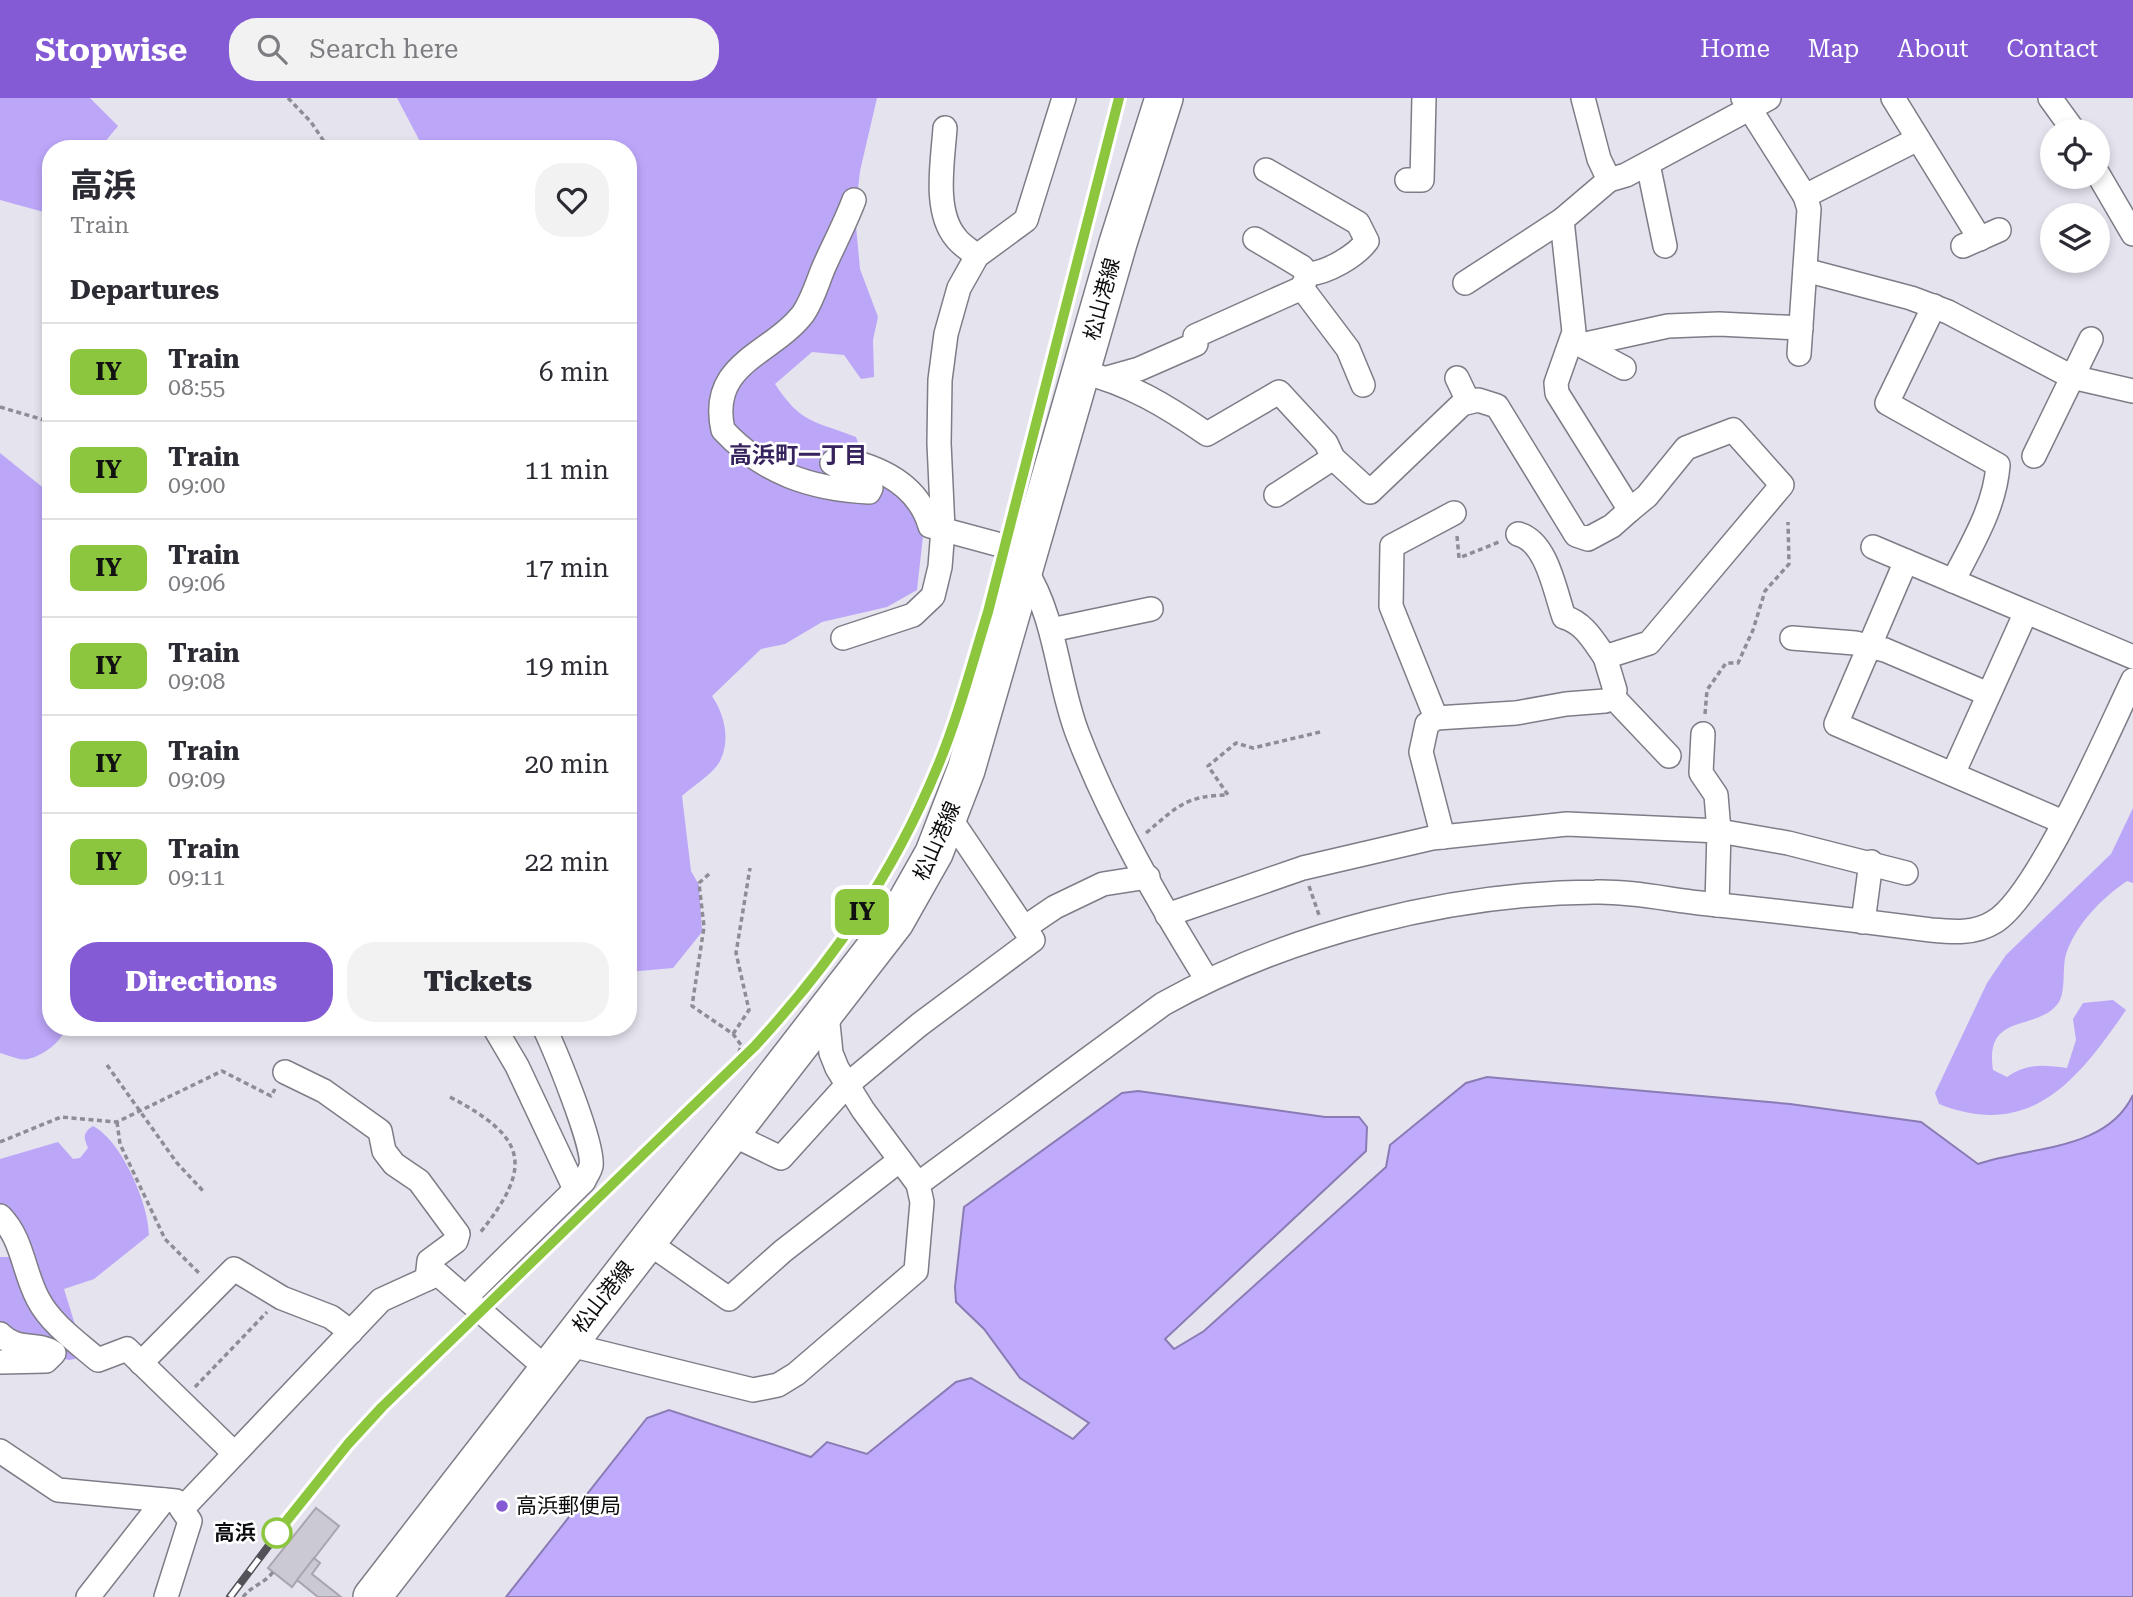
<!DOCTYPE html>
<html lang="en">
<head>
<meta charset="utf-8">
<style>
  body { margin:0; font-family:"Roboto Serif","Noto Sans JP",serif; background:#f2f2f3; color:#2b2b33; height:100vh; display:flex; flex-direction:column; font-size:26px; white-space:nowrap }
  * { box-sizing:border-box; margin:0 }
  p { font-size:23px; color:#7c7c81 }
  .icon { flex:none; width:38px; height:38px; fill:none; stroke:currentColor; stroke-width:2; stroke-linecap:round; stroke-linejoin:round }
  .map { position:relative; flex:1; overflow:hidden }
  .side { position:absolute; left:42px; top:42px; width:595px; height:896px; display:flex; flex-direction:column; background:#fff; border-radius:28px; box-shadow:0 4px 10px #0003 }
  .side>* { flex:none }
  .badge { padding:0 14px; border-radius:10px; font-size:24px; line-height:46px }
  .fabs { position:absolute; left:2040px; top:21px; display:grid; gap:14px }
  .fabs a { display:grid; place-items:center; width:70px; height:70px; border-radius:50%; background:#fff; box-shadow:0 4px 10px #0003; font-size:35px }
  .map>.badge { position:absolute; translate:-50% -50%; box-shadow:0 0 0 4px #fff }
  h2 { padding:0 28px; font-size:26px; line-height:63px }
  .round { display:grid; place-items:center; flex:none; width:74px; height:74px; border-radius:28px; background:#f2f2f3 }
  .overview { display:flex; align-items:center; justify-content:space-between; height:119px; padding:0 28px }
  h1 { font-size:33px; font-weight:800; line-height:52px }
  .button { display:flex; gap:14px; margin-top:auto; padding:14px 28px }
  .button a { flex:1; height:80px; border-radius:28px; background:#845bd4; color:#fff; font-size:28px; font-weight:800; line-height:80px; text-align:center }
  .button a+a { background:#f2f2f3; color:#2b2b33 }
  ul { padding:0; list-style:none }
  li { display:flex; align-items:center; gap:21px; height:98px; padding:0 28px; border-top:2px solid #e1e1e2 }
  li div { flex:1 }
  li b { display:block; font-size:26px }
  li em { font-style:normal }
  li .badge { min-width:77px; font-weight:700; text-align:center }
  header { display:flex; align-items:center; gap:42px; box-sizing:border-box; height:98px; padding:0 35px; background:#845bd4; color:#fff }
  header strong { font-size:33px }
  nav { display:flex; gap:38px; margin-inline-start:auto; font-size:24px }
  .search { width:490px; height:63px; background:#f2f2f3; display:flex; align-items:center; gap:18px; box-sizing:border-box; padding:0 24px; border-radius:28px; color:#7c7c81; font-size:26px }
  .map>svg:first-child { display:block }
</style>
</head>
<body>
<header>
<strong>Stopwise</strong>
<div class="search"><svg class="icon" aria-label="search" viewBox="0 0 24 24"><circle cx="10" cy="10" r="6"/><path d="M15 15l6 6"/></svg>Search here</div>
<nav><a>Home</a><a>Map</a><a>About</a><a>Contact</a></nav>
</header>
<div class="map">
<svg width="2133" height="1499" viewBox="0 0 2133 1499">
  <rect width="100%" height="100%" fill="#e5e3ee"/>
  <g fill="#bca6f8">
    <path d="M0,0H90L118,28L99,51H51V116L0,102Z"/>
    <path d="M397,0H877L860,73L855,117L860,171L878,219L873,242L874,279L861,281L844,257L812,254L775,286C801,326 815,323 856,339L863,359L907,393L923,438L917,492L887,509L822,524L785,546L761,551L712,598C724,616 731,641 720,663C713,676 693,688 682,698L691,773L699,787L702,834L673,870L628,874V51H424Z"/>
    <path d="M0,355L51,396V929H65C63,944 42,958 28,961C20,963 8,957 0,955Z"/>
    <path d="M2133,710V785L2127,783C2101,801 2077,825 2066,856C2062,870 2066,893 2059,904C2038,935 1984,912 1993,972L2007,979C2027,965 2044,967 2067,970L2076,942L2073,921L2083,905L2113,902L2126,912C2079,980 2032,1043 1939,1006L1935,995L1987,885L2006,857L2111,756Z"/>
    <path d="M93,1028C121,1042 149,1106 149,1137L94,1181L64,1191L85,1259L69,1262L38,1255L0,1257V1159H13L0,1111V1061L58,1044L73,1061L80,1060L88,1050C84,1040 82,1035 93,1028Z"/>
  </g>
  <path fill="#c0aafc" stroke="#8a7bb5" stroke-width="2" d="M1487,979L1790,1006L1921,1024L1978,1066C2029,1048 2106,1054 2133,997V1499H506L647,1320L669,1312L811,1359L827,1344L867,1356L956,1284L971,1280L1073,1341L1089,1325L1020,1280L984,1231L956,1204L955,1189L964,1109L1122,995L1138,993L1325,1019H1359L1367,1029L1366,1053L1165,1241L1174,1251L1204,1233L1386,1069L1390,1047L1466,985Z"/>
  <g fill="#cbc9d4" stroke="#a8a5b0" stroke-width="2">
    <path d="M316,1410L339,1428L292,1489L268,1470Z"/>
    <path d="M314,1460L320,1465L312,1476L341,1499H318L297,1482Z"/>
  </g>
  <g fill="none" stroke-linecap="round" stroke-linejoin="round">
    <defs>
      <g id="minor">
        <path d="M1583,0L1599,61L1609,82"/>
        <path d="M1743,0L1805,98L1809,111L1799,256"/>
        <path d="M1893,0L1980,141"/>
        <path d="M2050,0L2074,33"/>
        <path d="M945,30C943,62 933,113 956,140C961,147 970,152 977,158"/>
        <path d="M1648,66L1665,148"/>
        <path d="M1266,72L1358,125L1367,143C1356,158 1327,175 1308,176L1302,190"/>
        <path d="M2098,76L2133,136"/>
        <path d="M1407,82H1422L1424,0"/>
        <path d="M1805,98L1918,41"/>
        <path d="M854,102C845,126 833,148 823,171C817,186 812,203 803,216C771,257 708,265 723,332C763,375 811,391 869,394L871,390L832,365L837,360C879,368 918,386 930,428L1030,455"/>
        <path d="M1255,141L1302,169L1308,176"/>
        <path d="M1963,148L1999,132"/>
        <path d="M1805,172L1911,200L1948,214L2072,279L2133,293"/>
        <path d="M1465,185L1562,122"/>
        <path d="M1934,208L1887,305L1998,367C1995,409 1972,446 1953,483"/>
        <path d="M1577,245L1624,270"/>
        <path d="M1581,247L1668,228L1719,226L1801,230"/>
        <path d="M1082,274C1129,285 1168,309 1207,336L1279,294L1326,345L1333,360L1370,394L1462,306L1478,302L1497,308L1576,437L1588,441L1612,428L1630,412L1557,295L1556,285L1574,234L1562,122L1609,82L1626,77L1769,0"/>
        <path d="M1107,280L1139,271L1196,246L1195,238L1302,190L1348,251L1363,287"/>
        <path d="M1457,280L1468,303"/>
        <path d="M2034,358L2091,241"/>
        <path d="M1276,397L1333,360"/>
        <path d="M1518,436C1547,443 1555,494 1564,519C1584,525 1593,542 1605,559"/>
        <path d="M1873,449L1906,463"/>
        <path d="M1025,471C1057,522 1057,583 1078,637C1111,723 1159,804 1207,882"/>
        <path d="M1051,532L1151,511"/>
        <path d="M843,540L913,517L933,498L940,469L943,431L939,345L940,282L946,236L959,190L977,158L1026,122L1064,0"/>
        <path d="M1792,540L1855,545L1885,552L1988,596"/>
        <path d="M1613,599L1669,658"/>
        <path d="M1436,620L1391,508L1392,448L1454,415"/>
        <path d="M1703,636L1701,675L1716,697L1719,733L1717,807"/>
        <path d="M1953,676L2026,514"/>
        <path d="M950,720L1024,830"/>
        <path d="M2063,724L1836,626L1906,463L2133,559"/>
        <path d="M1443,739L1421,654L1427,626L1436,620L1516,615L1566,606L1605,603L1613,599L1615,592L1605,559L1649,545L1782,387L1733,332L1686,350L1647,398L1630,412"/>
        <path d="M1167,817L1303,770L1432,740L1567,726L1719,733L1788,745L1906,775"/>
        <path d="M1863,824L1871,764"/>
        <path d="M494,929L517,968L575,1091"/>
        <path d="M285,974L324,993L380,1033L384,1053L394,1066L419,1083L458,1136L456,1143L429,1163L427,1181"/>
        <path d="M731,1036L781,1060L847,987L919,927L1033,842L1024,830L1055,809L1103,786L1148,779"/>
        <path d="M918,1086L1163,906C1288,836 1451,795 1595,794C1629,793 1666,801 1700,805C1777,813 1854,822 1931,832C1953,834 1975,836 1994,824C2038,798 2108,633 2133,582"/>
        <path d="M0,1118C23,1141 23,1173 38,1201C51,1226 77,1244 98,1262L127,1251L234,1355"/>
        <path d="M646,1143L729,1201L783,1153L900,1062"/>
        <path d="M466,1199L584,1083C586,1078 590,1073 591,1068C595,1048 554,950 544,929"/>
        <path d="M0,1236C17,1254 40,1244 54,1255L46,1263L0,1264"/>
        <path d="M566,1246L753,1292L778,1287L796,1276L916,1173L922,1104L918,1086L863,1012L837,970L831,955L827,916"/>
        <path d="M141,1265L234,1171L282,1200L331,1219L351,1234"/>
        <path d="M0,1353L58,1392L176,1403L190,1423L166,1499"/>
        <path d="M183,1410L381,1202L438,1176L547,1271"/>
        <path d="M88,1499L164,1402"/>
      </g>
      <path id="primary" d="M372,1499L895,824L934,755L966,672L1118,145L1164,0"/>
    </defs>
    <use href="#minor" stroke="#7e7c86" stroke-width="26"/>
    <use href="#primary" stroke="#7e7c86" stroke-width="40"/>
    <g stroke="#8e8d95" stroke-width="3.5" stroke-dasharray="5 3.5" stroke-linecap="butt">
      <path d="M288,0L311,24L329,51"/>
      <path d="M0,309L51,324"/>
      <path d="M1457,438L1459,460L1499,444"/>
      <path d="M1705,616L1707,592L1726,565H1738L1753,532L1765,493L1789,466L1788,424"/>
      <path d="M1146,735C1178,708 1185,698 1228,697L1208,668L1236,645L1253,650L1320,634"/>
      <path d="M709,776L699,785L704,829L692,908L733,936L741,947L739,955L749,965"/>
      <path d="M1309,788L1319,817"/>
      <path d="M733,936L749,912L736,855L750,770"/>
      <path d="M107,967L177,1065L205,1095"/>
      <path d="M450,999C526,1039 535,1067 479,1136"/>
      <path d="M117,1024L120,1046L165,1141L200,1176"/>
      <path d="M0,1044L61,1019L117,1024L222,973L271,998L275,991"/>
      <path d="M195,1289L267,1214"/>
      <path d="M243,1499C251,1488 264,1486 273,1474"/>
    </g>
    <use href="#minor" stroke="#fff" stroke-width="23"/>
    <use href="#primary" stroke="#fff" stroke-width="37"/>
    <defs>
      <path id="rail" d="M230,1499L313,1389L382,1309L755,949C832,864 893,776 937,670C958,620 972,566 987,514L1119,0"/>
    </defs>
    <use href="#rail" stroke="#535258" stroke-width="8"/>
    <use href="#rail" stroke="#fff" stroke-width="5" stroke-dasharray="16" stroke-linecap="butt"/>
  </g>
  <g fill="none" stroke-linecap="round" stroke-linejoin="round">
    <defs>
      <path id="line" d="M276,1436L348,1346L382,1309L755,948C832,864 893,777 937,670C958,620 972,566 988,514L1119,0"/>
    </defs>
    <use href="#line" stroke="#fff" stroke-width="16"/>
    <use href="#line" stroke="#8bc63e" stroke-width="10"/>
  </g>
  <circle fill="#845bd4" stroke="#fff" stroke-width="2.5" cx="502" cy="1408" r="7"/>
  <circle fill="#fff" stroke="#8bc63e" stroke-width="3.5" cx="277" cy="1435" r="14"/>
  <g text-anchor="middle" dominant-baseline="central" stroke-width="5" stroke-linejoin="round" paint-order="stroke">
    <g font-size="21" fill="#0c0c0f" stroke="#fff">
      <text transform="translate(1102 201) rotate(-75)">松山港線</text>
      <text transform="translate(937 743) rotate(-66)">松山港線</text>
      <text transform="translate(603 1199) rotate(-52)">松山港線</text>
    </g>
    <g font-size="21" fill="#0c0c0f" stroke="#fff" text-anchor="start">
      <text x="516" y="1408">高浜郵便局</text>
    </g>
    <g font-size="21" font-weight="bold" fill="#0c0c0f" stroke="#fff" text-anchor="end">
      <text x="256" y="1435">高浜</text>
    </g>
    <g font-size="23" font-weight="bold" fill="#36225d" stroke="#fff">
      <text x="798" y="357">高浜町一丁目</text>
    </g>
  </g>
</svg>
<div class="fabs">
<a><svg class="icon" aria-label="locate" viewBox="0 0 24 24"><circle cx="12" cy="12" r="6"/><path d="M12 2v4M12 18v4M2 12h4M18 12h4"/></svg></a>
<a><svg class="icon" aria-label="layers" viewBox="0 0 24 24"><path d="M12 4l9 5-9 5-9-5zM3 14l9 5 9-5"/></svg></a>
</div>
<b class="badge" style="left:862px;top:814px;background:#8bc63e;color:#111">IY</b>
<section class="side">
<div class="overview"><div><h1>高浜</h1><p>Train</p></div><a class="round"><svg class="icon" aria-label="heart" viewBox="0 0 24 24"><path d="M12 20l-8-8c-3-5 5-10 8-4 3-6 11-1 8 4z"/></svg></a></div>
<h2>Departures</h2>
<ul>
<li><span class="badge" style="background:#8bc63e;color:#111">IY</span><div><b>Train</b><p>08:55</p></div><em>6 min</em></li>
<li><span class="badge" style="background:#8bc63e;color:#111">IY</span><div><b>Train</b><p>09:00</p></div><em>11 min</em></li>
<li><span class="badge" style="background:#8bc63e;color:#111">IY</span><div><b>Train</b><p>09:06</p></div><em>17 min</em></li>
<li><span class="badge" style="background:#8bc63e;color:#111">IY</span><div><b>Train</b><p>09:08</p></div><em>19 min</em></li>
<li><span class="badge" style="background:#8bc63e;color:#111">IY</span><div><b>Train</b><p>09:09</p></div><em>20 min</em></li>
<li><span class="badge" style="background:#8bc63e;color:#111">IY</span><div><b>Train</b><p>09:11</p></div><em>22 min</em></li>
</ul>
<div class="button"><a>Directions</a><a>Tickets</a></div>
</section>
</div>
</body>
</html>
